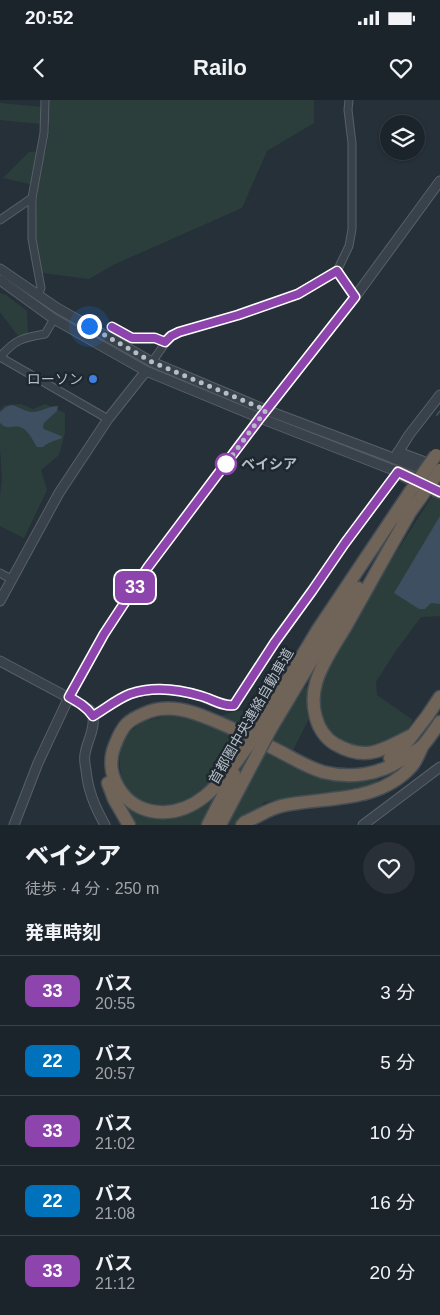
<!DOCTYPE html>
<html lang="ja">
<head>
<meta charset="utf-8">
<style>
  body { margin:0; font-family:Arial,"Noto Sans JP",sans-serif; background:#293037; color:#f1f3f6; height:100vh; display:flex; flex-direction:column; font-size:19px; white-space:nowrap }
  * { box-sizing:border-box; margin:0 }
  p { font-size:16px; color:#a0a4a9 }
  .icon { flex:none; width:28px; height:28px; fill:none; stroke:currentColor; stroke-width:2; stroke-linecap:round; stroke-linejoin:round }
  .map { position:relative; height:725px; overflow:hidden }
  .sheet { display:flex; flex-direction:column; background:#1c242b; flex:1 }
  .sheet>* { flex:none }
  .badge { padding:0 10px; border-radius:8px; font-size:18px; line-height:32px }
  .fabs { position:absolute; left:380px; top:15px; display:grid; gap:10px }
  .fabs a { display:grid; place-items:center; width:45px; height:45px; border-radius:50%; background:#1c242b; box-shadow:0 1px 4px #0004,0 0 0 1px #3a4147; font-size:25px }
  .you { position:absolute; width:25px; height:25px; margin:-12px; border:4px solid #fff; border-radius:50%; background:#1a73e8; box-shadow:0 0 0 8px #1a73e833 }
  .map>.badge { position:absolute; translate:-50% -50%; box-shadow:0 0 0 2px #fff }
  h2 { padding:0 25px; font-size:19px; line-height:45px }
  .round { display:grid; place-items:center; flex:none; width:52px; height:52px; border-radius:26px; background:#293037 }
  .summary { display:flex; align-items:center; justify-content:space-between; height:85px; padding:0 25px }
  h1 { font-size:24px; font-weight:800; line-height:38px }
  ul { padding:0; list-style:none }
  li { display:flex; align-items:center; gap:15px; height:70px; padding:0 25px; border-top:1px solid #3a4147 }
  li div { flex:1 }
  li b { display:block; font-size:19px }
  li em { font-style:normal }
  li .badge { min-width:55px; font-weight:700; text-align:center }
  .status { display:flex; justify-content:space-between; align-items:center; height:35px; padding:0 25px; background:#1c242b; direction:ltr }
  .status svg { height:14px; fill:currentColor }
  header { display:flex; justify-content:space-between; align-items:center; height:65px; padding:0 25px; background:#1c242b; font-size:22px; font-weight:800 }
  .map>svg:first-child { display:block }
</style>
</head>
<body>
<div class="status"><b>20:52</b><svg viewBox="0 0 49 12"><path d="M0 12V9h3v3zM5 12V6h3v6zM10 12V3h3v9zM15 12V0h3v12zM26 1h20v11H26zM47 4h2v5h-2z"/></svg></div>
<header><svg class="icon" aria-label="back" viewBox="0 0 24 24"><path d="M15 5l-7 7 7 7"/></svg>Railo<svg class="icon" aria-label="heart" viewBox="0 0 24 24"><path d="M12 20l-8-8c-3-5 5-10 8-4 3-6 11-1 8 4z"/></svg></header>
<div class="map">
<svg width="440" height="725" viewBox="0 0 440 725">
  <rect width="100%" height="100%" fill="#263039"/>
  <g fill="#2b3e3c">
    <path d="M45,0H314V23L267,51L242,108L113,165L89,179L42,173L34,138L38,86L3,78L29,52L46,51L50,25L0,20V3L43,7Z"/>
    <path d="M0,193L6,195L27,211L28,233L18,236L0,212Z"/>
    <path d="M21,304L33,309L45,304L65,313V333L59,355L41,370L47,390L24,438L0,426V397L2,377L0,348V310L4,305Z"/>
    <path d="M440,384V516L421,517L395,552L376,582L377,595L413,620L407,630L385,646L357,647L337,641L326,627L319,607V599L288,660L358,679H379L375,685L264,702L261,706L235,725H134L127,712L121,676L119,654L127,634L142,622L170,615L199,622L237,611L295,602L303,590L332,559L374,487Z"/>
  </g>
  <g fill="#3d4f60">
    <path d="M11,305C19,306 26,313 34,312C42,311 49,306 58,306L57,311L44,323L43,327L44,329L61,336L62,338C55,341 48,342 43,347H37C33,341 28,329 20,327C11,325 9,331 0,323V312L6,307Z"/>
    <path d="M440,416V504L431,503L425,509H419L394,493Z"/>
  </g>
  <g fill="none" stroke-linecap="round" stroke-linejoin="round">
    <path stroke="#3d4f60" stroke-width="2" d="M437,315L440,311"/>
    <defs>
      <g id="minor">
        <path d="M0,120L32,98"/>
        <path d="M337,171L355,197"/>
        <path d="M38,195L41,188L32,139V98L44,33L45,0"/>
        <path d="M112,227L132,238H155L165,242"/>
        <path d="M0,257L108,319"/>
        <path d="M0,257C16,239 22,238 45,234L54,219"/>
        <path d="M152,262L171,235L179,232L238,215L297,194L337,171L349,146L352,129V43L348,10L349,0"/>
        <path d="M0,473L11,479"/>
      </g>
      <g id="tertiary">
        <path d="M0,169L57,208L152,262L266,310L430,372"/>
        <path d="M0,180L54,219L146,271L260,318L401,373"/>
        <path d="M398,352L433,365"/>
        <path d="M394,359L409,335L440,295"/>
        <path d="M0,501L59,393L108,319L146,271"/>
        <path d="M0,561L84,606L90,610L93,616"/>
        <path d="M14,725L38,663L69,597L104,534L148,467L260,318L355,197L440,81"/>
        <path d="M105,725C95,707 88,691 86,670C85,665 84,659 85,654C87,641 95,630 93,616C105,609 117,599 130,594C153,586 178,589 201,596C212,600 223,607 234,605L275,542L312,491L345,443L398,372"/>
        <path d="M363,725L440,667"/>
      </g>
      <g id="motorway">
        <path d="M398,372L440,392"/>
        <path d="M408,416C387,452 367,489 346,526C336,543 321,564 316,583C310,604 315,632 335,644C366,662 382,650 410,636"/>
        <path d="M403,422L421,397"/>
        <path d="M261,625L317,531L410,392"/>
        <path d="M270,630L309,565L358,488"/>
        <path d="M248,646C225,677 197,720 151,711C122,705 103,673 115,645C123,624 128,620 148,612C169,604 191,611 210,619C233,628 254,639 275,649C291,657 306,667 323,672C350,679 379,675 403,659C410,654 419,650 424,644C430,637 435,629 440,622"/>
        <path d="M390,658L397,655L428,615L440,597"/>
        <path d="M108,683L114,699L129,725"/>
        <path d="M208,725L234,674"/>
        <path d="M220,725L259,651"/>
        <path d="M242,725L245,722C257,717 269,709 281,706C325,696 377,704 411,667C416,662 419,653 422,647"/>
      </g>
    </defs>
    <use href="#minor" stroke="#576068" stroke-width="9"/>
    <use href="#tertiary" stroke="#576068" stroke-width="11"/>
    <use href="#motorway" stroke="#444d55" stroke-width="15"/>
    <use href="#minor" stroke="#39424a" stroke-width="7"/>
    <use href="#tertiary" stroke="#39424a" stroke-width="9"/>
    <use href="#motorway" stroke="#6f6457" stroke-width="12"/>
    <defs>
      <g id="motorway-bridge">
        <path d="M410,392L436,355"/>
        <path d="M421,397L440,370"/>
        <path d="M248,646L261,625"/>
        <path d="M259,651L270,630"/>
      </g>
    </defs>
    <use href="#motorway-bridge" stroke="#444d55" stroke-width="15" stroke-linecap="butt"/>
    <use href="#motorway-bridge" stroke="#6f6457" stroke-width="12"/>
  </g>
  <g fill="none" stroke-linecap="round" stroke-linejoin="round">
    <defs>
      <path id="line" d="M112,227L132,238H155L165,242L171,236L179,232L238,215L298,194L337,171L355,197L260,318L148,467L104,534L69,597C78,602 87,607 93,616C105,609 117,599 130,594C153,586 178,589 201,596C212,599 224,607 234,605L275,542L312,491L345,443L398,372L440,392"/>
    </defs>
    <use href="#line" stroke="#fff" stroke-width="11"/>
    <use href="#line" stroke="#8e44ad" stroke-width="8"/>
    <path stroke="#b5bdc5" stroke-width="5" stroke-dasharray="0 9" d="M89,226L152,262L266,310L226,364"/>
  </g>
  <circle fill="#3f7fe0" stroke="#1e272f" stroke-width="2" cx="93" cy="279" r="5"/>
  <circle fill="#fff" stroke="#8e44ad" stroke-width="2.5" cx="226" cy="364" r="10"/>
  <g text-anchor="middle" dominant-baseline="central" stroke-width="5" stroke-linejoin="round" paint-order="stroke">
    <g font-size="14" fill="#b5bdc5" stroke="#1e272f" text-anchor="end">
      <text x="83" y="279">ローソン</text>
    </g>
    <g font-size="14" font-weight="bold" fill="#b5bdc5" stroke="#1e272f" text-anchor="start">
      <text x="241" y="364">ベイシア</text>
    </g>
    <g font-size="14" fill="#b5bdc5" stroke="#1e272f">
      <text transform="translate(251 616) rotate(-60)">首都圏中央連絡自動車道</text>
    </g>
  </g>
</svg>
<div class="fabs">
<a><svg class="icon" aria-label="layers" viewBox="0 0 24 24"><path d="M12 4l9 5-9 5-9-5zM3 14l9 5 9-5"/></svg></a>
</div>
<div class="you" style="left:89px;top:226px"></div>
<b class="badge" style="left:135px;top:487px;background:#8e44ad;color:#fff">33</b>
</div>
<section class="sheet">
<div class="summary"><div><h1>ベイシア</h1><p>徒歩 · 4 分 · 250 m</p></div><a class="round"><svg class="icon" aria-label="heart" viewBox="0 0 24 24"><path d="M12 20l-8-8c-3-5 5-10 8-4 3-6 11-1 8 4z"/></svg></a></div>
<h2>発車時刻</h2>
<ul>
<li><span class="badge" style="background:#8e44ad;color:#fff">33</span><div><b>バス</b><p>20:55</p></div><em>3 分</em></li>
<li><span class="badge" style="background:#0072bc;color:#fff">22</span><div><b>バス</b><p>20:57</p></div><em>5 分</em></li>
<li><span class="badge" style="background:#8e44ad;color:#fff">33</span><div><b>バス</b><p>21:02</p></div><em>10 分</em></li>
<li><span class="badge" style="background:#0072bc;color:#fff">22</span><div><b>バス</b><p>21:08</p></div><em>16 分</em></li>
<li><span class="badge" style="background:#8e44ad;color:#fff">33</span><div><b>バス</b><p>21:12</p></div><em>20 分</em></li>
</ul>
</section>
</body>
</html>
